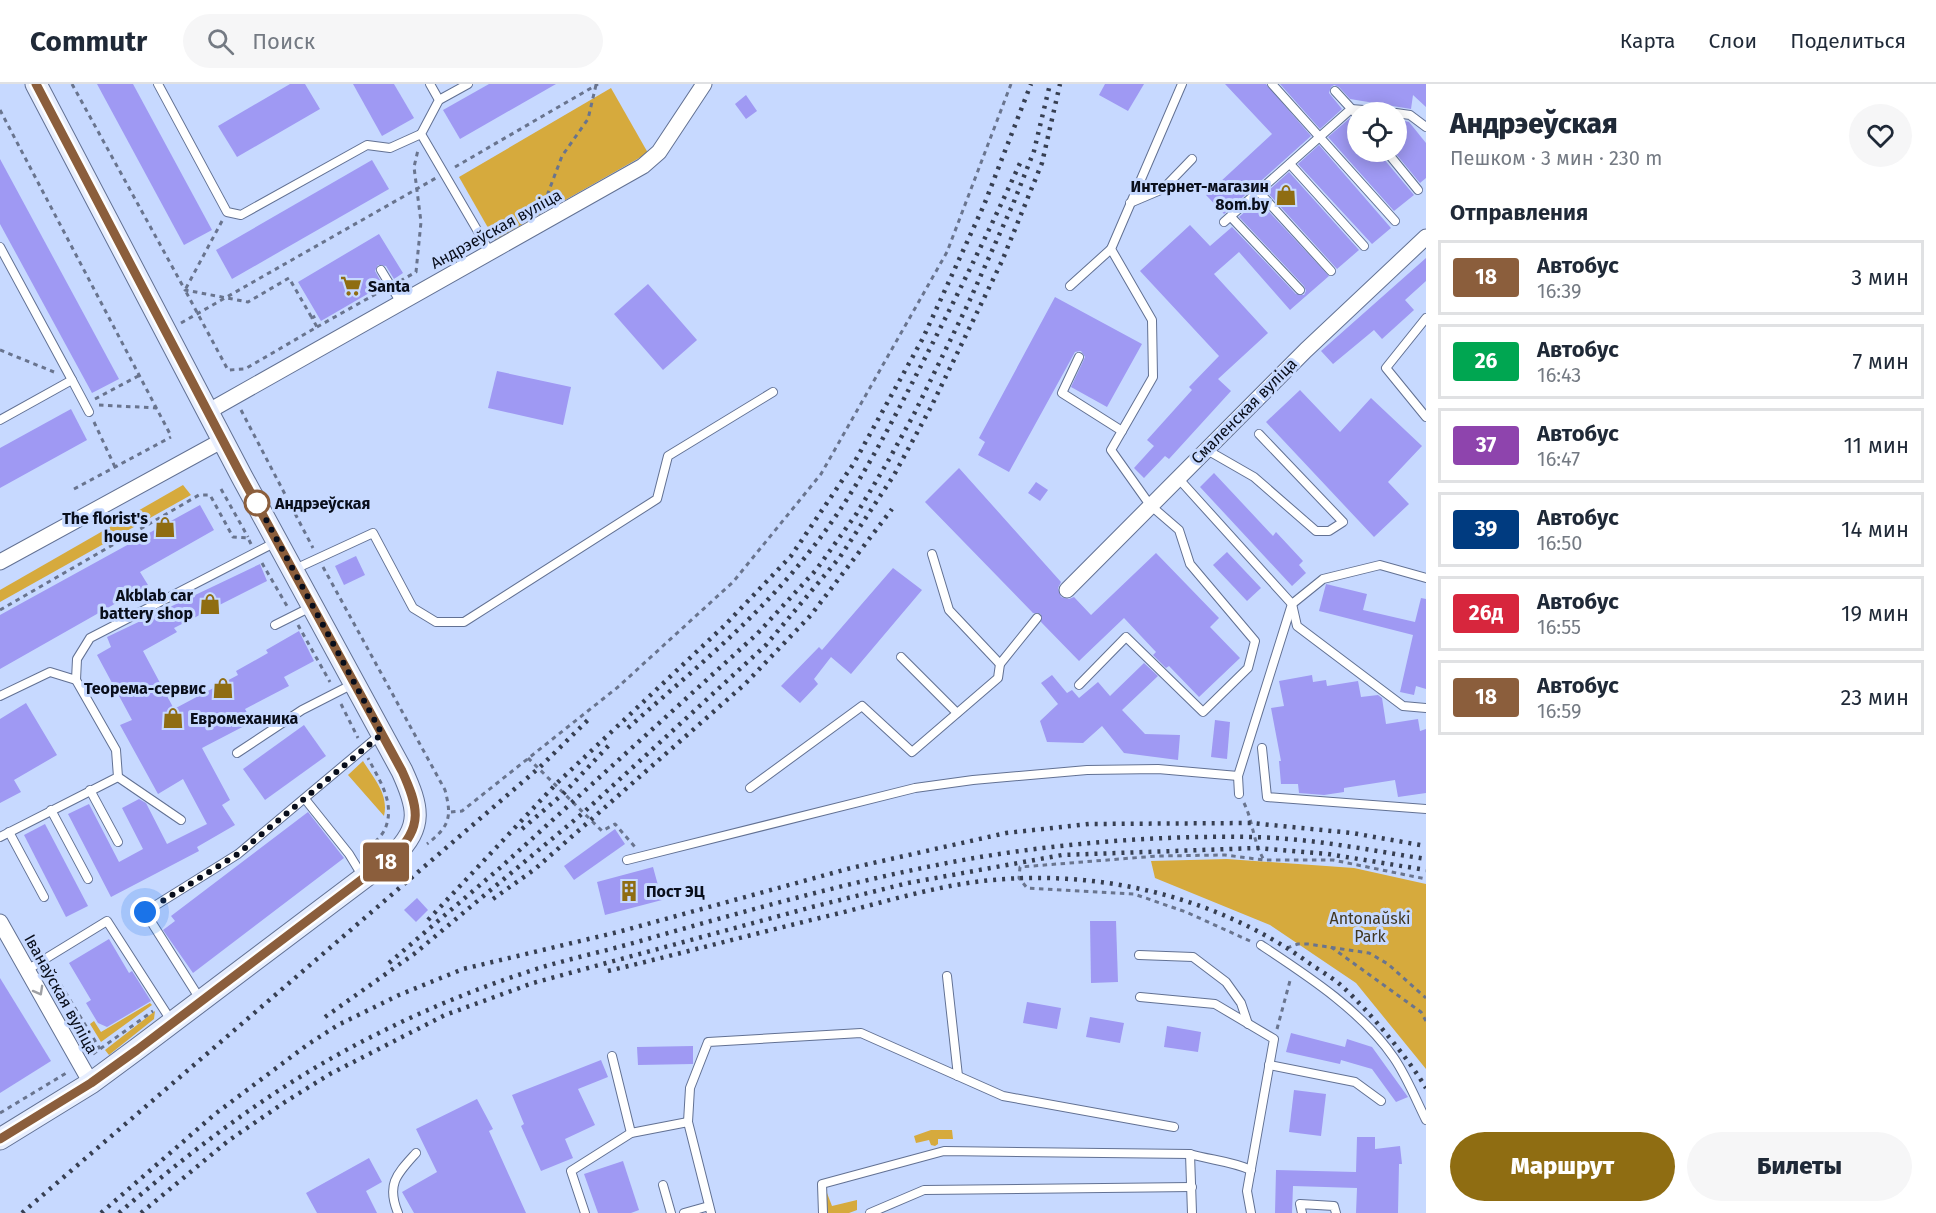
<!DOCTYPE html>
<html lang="ru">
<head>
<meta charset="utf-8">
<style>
  body { margin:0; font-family:"Fira Sans",sans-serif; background:#f6f6f7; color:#1f2937; height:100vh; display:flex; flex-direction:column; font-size:22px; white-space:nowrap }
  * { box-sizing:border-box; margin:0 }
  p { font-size:20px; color:#747a83 }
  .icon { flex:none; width:33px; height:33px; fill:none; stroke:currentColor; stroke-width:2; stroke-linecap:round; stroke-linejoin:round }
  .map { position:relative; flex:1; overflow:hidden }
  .side { display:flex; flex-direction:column; background:#fff; width:510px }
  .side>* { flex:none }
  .badge { padding:0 12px; border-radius:4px; font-size:21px; line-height:39px }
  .controls { position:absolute; left:1347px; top:18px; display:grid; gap:12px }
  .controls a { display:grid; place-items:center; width:60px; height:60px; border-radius:50%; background:#fff; box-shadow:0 3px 15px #0003; font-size:30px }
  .you { position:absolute; width:30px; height:30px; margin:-15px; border:4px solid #fff; border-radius:50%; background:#1a73e8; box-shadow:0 0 0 9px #1a73e833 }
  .map>.badge { position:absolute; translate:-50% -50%; box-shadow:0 0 0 3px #fff }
  h2 { padding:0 24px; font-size:22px; line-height:54px }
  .round { display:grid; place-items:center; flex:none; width:63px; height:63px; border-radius:32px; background:#f6f6f7 }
  .head { display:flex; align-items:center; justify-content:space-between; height:102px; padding:0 24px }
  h1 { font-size:28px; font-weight:800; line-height:45px }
  .primary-button { display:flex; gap:12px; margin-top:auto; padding:12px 24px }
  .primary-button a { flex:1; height:69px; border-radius:36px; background:#8f6d12; color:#fff; font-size:24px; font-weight:800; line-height:69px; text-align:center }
  .primary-button a+a { background:#f6f6f7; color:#1f2937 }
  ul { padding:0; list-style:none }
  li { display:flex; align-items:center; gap:18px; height:75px; margin:0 12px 9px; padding:0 12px; border:3px solid #e0e1e3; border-radius:0px }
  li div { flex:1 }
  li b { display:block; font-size:22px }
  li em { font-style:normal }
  li .badge { min-width:66px; font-weight:700; text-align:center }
  header { display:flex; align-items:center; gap:36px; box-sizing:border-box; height:84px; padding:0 30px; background:#fff; border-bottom:2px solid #e0e1e3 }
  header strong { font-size:28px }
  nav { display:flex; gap:33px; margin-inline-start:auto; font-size:21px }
  .search { width:420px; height:54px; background:#f6f6f7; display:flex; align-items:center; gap:15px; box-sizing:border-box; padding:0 21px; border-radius:33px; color:#747a83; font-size:22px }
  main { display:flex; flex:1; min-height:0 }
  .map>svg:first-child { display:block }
</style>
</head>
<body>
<header>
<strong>Commutr</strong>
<div class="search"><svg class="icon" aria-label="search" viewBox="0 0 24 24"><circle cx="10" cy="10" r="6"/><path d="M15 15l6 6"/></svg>Поиск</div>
<nav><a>Карта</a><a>Слои</a><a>Поделиться</a></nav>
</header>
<main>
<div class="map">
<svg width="1426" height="1129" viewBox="0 0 1426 1129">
  <rect width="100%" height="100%" fill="#c7d9ff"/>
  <g fill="#d6aa3d">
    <path d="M611,4L648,69L495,156L459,93Z"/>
    <path d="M183,401L191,411L0,518V506Z"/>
    <path d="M363,677C374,695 389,710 384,732L348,691Z"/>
    <path d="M1227,775L1354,784L1426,800V985L1356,899L1270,841L1155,794L1151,777Z"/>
    <path d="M150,919L152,921L101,958L90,940L94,937L101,948Z"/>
    <path d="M155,927L154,935L109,971L105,966Z"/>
    <path d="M931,1046H952L953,1055H938V1060L935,1062L931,1061L929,1056L916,1059L914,1052Z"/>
    <path d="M827,1109L832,1122L857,1116V1126L849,1129H828C823,1123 823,1116 827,1109Z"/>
  </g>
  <g fill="#9f99f3">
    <path d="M97,0H133L212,146L184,161Z"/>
    <path d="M290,0H305L320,25L237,73L218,42Z"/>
    <path d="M353,0H394L414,34L382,52Z"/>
    <path d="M489,0H556L460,55L443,26Z"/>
    <path d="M1105,0H1144L1128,27L1099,11Z"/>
    <path d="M1225,0H1266L1311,52L1224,130L1206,111L1272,50Z"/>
    <path d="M1280,0H1426V23L1413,11L1411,25L1350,15L1339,3L1334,1L1331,3L1329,9L1342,25L1320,45Z"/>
    <path d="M746,11L757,27L746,35L735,20Z"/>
    <path d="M1350,34L1358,43V68H1378L1414,111L1394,127L1328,53Z"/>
    <path d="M1396,35L1409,38L1426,59V94L1420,99L1396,70Z"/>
    <path d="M1319,61L1391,144L1372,160L1298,80Z"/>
    <path d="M0,75L119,295L92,309L0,140Z"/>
    <path d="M372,76L389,105L232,195L216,166Z"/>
    <path d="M1289,88L1359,166L1337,185L1267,108Z"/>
    <path d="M1258,116L1329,192L1290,226L1239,168L1214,190L1268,249L1218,295L1231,307L1169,375L1165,372L1144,394L1134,384L1154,362L1147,356L1192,306L1189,303L1219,272L1140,187L1190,141L1210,162L1232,143L1296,210L1304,211L1306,207L1304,202L1239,133Z"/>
    <path d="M379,150L403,189L394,195L386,182L378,181L375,187L383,201L321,237L298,198Z"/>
    <path d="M1426,174V197L1405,216L1414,226L1382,255L1374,246L1333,280L1321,267Z"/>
    <path d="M648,200L697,256L663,286L614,230Z"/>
    <path d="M1055,213L1142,260L1107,323L1071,303L1085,273L1081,267L1075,268L1009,388L978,371L985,358L979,354Z"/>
    <path d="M497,287L571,303L563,341L488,324Z"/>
    <path d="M1300,306L1340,348L1371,314L1422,362L1388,398L1409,420L1374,453L1266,338Z"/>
    <path d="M71,325L87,356L0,404V364Z"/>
    <path d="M959,384L1061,498L1058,504L1061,513L1069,515L1074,513L1091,531L1156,469L1219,534L1210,543L1240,574L1199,613L1169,582L1166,584L1153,571L1156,568L1124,534L1079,577L1041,538V530L1033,529L925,418Z"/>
    <path d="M1214,389L1273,452L1276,448L1303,477L1299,481L1306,489L1292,502L1200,403Z"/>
    <path d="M1036,398L1048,406L1040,417L1028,409Z"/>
    <path d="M200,421L214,446L140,488L148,501L0,585V531Z"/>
    <path d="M1227,468L1261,504L1247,517L1213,481Z"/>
    <path d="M356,472L365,491L344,501L335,482Z"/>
    <path d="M260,480L267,497L174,544L177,548L143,567L174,625L238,591L236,587L268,569L266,566L299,547L314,577L284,593L289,602L245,625L252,638L202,664L230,716L222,721L235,741L197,763L199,767L111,813L68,730L89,720L119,778L143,765L122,724L139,715L146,719L167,760L207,740L183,695L158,710L120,641L132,636L97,571L111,563L107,553Z"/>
    <path d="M893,484L922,506L851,590L831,573L814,595L818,600L800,619L781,602L819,563L822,566Z"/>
    <path d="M1326,500L1367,510L1363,526L1415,538L1421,514L1426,515V605L1416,602L1414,611L1400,608L1413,551L1319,527Z"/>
    <path d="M1144,579L1158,592L1122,626L1145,650L1180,651L1178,676L1124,669L1102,642L1083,659L1047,658L1040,637L1058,620L1041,599L1052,591L1067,609L1072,606L1079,614L1098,598L1110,612Z"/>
    <path d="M1312,591L1313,598L1326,596L1327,602L1358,597L1361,613L1378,611L1382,614L1386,640L1418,635L1420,647L1426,645V709L1398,713L1395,696L1344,704V708L1324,711L1299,709L1298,700H1281L1279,677H1281L1271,624L1284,622L1279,597Z"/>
    <path d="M26,619L57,671L14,696L21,708L0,719V635Z"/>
    <path d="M1215,636L1230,638L1227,675L1211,673Z"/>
    <path d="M304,641L326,672L265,716L243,685Z"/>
    <path d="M308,728L344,774L193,889L163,846L175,837L171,832Z"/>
    <path d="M45,740L88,822L66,833L24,751Z"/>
    <path d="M615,745L625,760L574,796L564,782Z"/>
    <path d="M653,783L662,816L605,831L597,798Z"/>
    <path d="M417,814L428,826L416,838L404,826Z"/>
    <path d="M1090,837H1116L1118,898L1091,899Z"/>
    <path d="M109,855L129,889L132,887L151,917L107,943L98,939L86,919L91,916L69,879Z"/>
    <path d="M0,894L51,977L0,1009Z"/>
    <path d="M1027,918L1061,924L1057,945L1023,939Z"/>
    <path d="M1090,933L1124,939L1120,959L1086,953Z"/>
    <path d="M1167,942L1201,948L1198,968L1164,963Z"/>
    <path d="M1291,949L1345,963L1347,955L1372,963L1408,1013L1396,1018L1372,985L1341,976L1340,980L1286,968Z"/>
    <path d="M693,962V980L638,981L637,963Z"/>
    <path d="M601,976L608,993L578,1005L595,1041L565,1055L573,1074L541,1087L521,1042L524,1040L512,1011Z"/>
    <path d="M1294,1006L1326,1010L1321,1052L1289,1048Z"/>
    <path d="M477,1015L493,1045L489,1047L526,1129H414L402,1108L437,1088L416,1045Z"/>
    <path d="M1357,1053H1375V1065L1400,1062L1402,1080H1399L1398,1129H1356L1357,1104L1293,1102L1292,1129H1275L1276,1086L1356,1088Z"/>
    <path d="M369,1074L382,1098L366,1107L377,1129H317L306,1109Z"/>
    <path d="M623,1077L639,1126L631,1129H598L584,1090Z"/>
  </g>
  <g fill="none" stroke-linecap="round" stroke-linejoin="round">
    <defs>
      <g id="lane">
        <path d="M158,0L227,128L241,131L367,61L390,64L421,50"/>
        <path d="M430,0L439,16L421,50L490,168"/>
        <path d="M1272,0L1395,137"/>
        <path d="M1335,7L1358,32"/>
        <path d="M439,16L468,0"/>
        <path d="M1396,29L1410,31L1426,43"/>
        <path d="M1387,68L1418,106"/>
        <path d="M1290,80L1364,162"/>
        <path d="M1259,108L1331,187"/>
        <path d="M1130,119L1163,105L1192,75"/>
        <path d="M1231,133L1300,206"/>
        <path d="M1224,138L1351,25L1388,28"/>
        <path d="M0,163L72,296L0,336"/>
        <path d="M381,186L401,219"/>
        <path d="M1070,202L1111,165"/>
        <path d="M1426,234L1386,284L1426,333"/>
        <path d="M1079,273L1062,309L1122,347"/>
        <path d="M72,296L89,328"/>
        <path d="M1207,366L1254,393L1316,447H1329L1343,438L1259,350"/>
        <path d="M1178,394L1292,520L1297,542L1403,622L1426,624"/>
        <path d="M932,470L949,526L1000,580"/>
        <path d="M295,485L373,449L413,524L436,538H464L657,415L668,372L773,308"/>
        <path d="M275,541L311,523"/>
        <path d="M901,573L957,629"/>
        <path d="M1079,601L1126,553L1203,628L1248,584L1255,557L1190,480L1179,446L1150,421L1111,366L1153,293L1152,236L1111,165L1182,0"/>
        <path d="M0,612L50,588L76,596L77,575L90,554L276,458"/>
        <path d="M1262,664L1267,713L1426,725"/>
        <path d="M237,669L302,626L353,600"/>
        <path d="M118,693L181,736"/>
        <path d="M750,704L862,622L912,668L998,594L1000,580L1037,534"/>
        <path d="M90,706L118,758"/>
        <path d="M1239,710L1238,692L1292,520L1323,495L1380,481L1426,494"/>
        <path d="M305,715L349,770L363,793"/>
        <path d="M51,726L88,795"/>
        <path d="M9,748L44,813"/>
        <path d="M0,753L118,693L116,666L76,596"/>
        <path d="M627,776L915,704L973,696L1087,686L1158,685L1238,692"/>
        <path d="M1261,861C1308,892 1362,927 1394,974C1407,993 1416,1016 1426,1036"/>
        <path d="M1139,871L1193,873L1226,898L1241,919L1248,940"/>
        <path d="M27,886L107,837L172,938"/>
        <path d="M947,892L958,992"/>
        <path d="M1140,913L1215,920L1274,955L1247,1107L1251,1129"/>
        <path d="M200,915L145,828L238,770L381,650"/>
        <path d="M612,972L631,1049"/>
        <path d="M1269,981L1355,998L1381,1017"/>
        <path d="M688,1038L690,1004L708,958L861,949L1003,1012L1174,1043"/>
        <path d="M663,1101L671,1129"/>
        <path d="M398,1129C386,1100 397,1090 416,1069"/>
        <path d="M585,1129L571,1087L631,1049L688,1038L711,1129"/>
        <path d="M684,1129L709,1122"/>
        <path d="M823,1129L822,1100L944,1067L1190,1070"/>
        <path d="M870,1129L924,1106L1192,1103"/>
        <path d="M1192,1129L1190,1070C1210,1076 1231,1077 1251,1086"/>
        <path d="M1302,1129L1300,1120L1334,1122L1336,1129"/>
      </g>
      <g id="street">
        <path d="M209,327L643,82L659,68L704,0"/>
        <path d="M0,478L223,356"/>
        <path d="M1067,506L1306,266L1426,153"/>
        <path d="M0,838L91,999"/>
      </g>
      <path id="secondary" d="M0,1055L91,999L137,965L394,771C424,743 418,722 402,687L242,393L36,0"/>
    </defs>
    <use href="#lane" stroke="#627193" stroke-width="10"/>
    <use href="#street" stroke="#627193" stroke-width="17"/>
    <use href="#secondary" stroke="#627193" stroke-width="23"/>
    <g stroke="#69748e" stroke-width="3" stroke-dasharray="4.5 4.5" stroke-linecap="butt">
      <path d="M72,0L185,206L248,218L289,194L312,234"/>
      <path d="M0,26L170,350"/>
      <path d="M455,83L598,0"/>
      <path d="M548,120V109L562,72L588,35L596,1"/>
      <path d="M222,137L185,206L228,286L245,285L317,243L312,234L317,231"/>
      <path d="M400,197L416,188L421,138L414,83L418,66"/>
      <path d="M181,239L436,94"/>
      <path d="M317,243L381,207"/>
      <path d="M0,266L54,288"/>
      <path d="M95,315L140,291"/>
      <path d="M99,321L157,324"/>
      <path d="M241,326L313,464"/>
      <path d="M94,338L115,383"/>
      <path d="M74,405L171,353"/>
      <path d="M221,405L248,453"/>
      <path d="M262,479L287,522"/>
      <path d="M323,483L445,706C452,733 450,742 427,760"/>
      <path d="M0,526L199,411H210L233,453L248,454L251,460"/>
      <path d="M298,541L330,598"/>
      <path d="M341,620L358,654"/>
      <path d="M528,674L602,747L615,740L635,763"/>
      <path d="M1244,719C1253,737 1253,758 1264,776"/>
      <path d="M451,728L462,727L618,603L733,498L821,390L947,168L1011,0"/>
      <path d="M362,770C369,763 381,754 385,745C396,719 379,696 368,674"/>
      <path d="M1250,857L1186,828L1134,810L1027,804L1019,794L1020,783L1157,772L1225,771L1264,776H1333L1426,795"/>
      <path d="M1331,863L1421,928L1426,937"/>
      <path d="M1287,864L1298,860H1308L1369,869L1388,880L1426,914"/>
      <path d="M51,885L100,965"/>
      <path d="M1277,945L1291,893"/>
      <path d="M93,970L153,927"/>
      <path d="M0,1029L68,988"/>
    </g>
    <use href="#lane" stroke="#fff" stroke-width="8"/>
    <use href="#street" stroke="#fff" stroke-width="15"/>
    <use href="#secondary" stroke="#e7eefe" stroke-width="21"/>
    <g stroke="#373f52" stroke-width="4.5" stroke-dasharray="3 6" stroke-linecap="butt">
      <path d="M628,644C691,588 758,534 810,467C857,408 891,340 926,272C959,208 991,143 1021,77"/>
      <path d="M522,745L564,709L612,658"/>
      <path d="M493,815L535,785L745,600L811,531L892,425"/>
      <path d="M428,836L556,700L724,542L791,472L854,379L923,254L984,121L1031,0"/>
      <path d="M389,879L501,783L757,550L816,486L857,429L887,379L914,330L968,220L1013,120L1034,67L1050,0"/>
      <path d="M608,887C683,869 757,849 832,831C885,818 938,801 992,796C1100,786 1212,812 1302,874C1315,884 1331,892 1343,903C1368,926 1409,975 1426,1004"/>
      <path d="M325,933L414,870L583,729L766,561L840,473L894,391L931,323L1002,177L1042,79L1060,0"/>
      <path d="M22,1129L540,683L591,633"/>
      <path d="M101,1129L215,1030L307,961L338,941L399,911L463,885L618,848L851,784L1006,749L1089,740L1251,739L1352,749L1426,762"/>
      <path d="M119,1129C199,1060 282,997 377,950C430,923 488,900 546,882C581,872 618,864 654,853C746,827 838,801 932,782C1034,761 1149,751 1252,753C1310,754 1369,766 1426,775"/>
      <path d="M141,1129L228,1057L285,1018L330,990L445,931L533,899L812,823L908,799L1062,771L1257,764L1328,770L1426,786"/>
    </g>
  </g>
  <defs><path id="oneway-chevron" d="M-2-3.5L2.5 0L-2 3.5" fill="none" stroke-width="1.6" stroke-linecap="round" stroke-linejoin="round" transform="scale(1.5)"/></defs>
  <use stroke="#9d9fa4" href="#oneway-chevron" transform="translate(39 907) rotate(61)"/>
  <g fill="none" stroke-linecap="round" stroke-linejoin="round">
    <defs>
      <path id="line" d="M0,1055L91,999L137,966L394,771C424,743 418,722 402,687L242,393L36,0"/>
    </defs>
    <use href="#line" stroke="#fff" stroke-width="14"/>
    <use href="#line" stroke="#8b5e3c" stroke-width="9"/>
    <path stroke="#090e1b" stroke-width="6" stroke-dasharray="0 10.8" d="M145,828L238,770L382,650L257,419"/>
  </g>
  <defs>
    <symbol id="shop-bare" viewBox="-9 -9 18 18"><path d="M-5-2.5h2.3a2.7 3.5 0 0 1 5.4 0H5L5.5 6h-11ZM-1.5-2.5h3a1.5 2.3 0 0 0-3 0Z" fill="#8f6d12" stroke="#c7d9ff" stroke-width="2.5" paint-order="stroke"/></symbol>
    <symbol id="supermarket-bare" viewBox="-9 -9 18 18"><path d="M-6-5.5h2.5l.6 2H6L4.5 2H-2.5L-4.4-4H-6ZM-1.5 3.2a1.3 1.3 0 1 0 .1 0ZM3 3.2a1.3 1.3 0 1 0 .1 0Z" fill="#8f6d12" stroke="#c7d9ff" stroke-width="2.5" paint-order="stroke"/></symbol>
    <symbol id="building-bare" viewBox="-9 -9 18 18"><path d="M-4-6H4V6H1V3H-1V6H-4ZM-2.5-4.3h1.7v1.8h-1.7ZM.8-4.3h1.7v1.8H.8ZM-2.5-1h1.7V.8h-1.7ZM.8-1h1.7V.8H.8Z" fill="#8f6d12" stroke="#c7d9ff" stroke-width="2.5" paint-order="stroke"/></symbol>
  </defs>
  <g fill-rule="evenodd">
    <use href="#shop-bare" x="1271" y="96" width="30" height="30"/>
    <use href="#supermarket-bare" x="336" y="187" width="30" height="30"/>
    <use href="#shop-bare" x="150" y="428" width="30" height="30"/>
    <use href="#shop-bare" x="195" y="505" width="30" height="30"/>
    <use href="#shop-bare" x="208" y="589" width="30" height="30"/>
    <use href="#shop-bare" x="158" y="619" width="30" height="30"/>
    <use href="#building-bare" x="614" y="792" width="30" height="30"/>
  </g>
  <circle fill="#fff" stroke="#8b5e3c" stroke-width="3" cx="257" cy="419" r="12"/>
  <g text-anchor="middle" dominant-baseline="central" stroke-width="6" stroke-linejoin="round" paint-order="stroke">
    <g font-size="16" font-weight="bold" fill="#090e1b" stroke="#c7d9ff" text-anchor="end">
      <text x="1269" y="102">Интернет-магазин<tspan x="1269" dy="18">8om.by</tspan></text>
      <text x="368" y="202" text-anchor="start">Santa</text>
      <text x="148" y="434">The florist's<tspan x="148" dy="18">house</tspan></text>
      <text x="193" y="511">Akblab car<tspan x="193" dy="18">battery shop</tspan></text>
      <text x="206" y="604">Теорема-сервис</text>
      <text x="190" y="634" text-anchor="start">Евромеханика</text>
      <text x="646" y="807" text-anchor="start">Пост ЭЦ</text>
    </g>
    <g font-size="16" fill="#090e1b" stroke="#c7d9ff">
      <text transform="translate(496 145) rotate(-29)">Андрэеўская вуліца</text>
      <text transform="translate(1244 327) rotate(-45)">Смаленская вуліца</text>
      <text transform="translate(61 910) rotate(61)">Іванаўская вуліца</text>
    </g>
    <g font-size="16" font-weight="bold" fill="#090e1b" stroke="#c7d9ff" text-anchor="start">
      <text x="275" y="419">Андрэеўская</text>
    </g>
    <g font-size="16" fill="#413721" stroke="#c7d9ff">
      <text x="1370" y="834">Antonaŭski<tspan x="1370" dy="18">Park</tspan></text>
    </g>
  </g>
</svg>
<div class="controls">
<a><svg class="icon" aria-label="locate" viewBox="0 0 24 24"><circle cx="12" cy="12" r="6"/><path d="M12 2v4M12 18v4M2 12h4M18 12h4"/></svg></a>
</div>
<div class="you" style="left:145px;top:828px"></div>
<b class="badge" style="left:386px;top:778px;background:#8b5e3c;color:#fff">18</b>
</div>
<section class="side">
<div class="head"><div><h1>Андрэеўская</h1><p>Пешком · 3 мин · 230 m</p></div><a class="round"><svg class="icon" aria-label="heart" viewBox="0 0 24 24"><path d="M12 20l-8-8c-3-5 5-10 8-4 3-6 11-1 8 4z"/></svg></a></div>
<h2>Отправления</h2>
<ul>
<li><span class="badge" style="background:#8b5e3c;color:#fff">18</span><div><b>Автобус</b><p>16:39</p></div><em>3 мин</em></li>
<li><span class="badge" style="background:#00a651;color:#fff">26</span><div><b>Автобус</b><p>16:43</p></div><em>7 мин</em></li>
<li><span class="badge" style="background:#8e44ad;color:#fff">37</span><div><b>Автобус</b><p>16:47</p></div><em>11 мин</em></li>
<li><span class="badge" style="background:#003b80;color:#fff">39</span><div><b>Автобус</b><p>16:50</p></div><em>14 мин</em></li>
<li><span class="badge" style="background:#d7263d;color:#fff">26д</span><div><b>Автобус</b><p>16:55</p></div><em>19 мин</em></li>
<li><span class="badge" style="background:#8b5e3c;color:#fff">18</span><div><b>Автобус</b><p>16:59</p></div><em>23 мин</em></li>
</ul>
<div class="primary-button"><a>Маршрут</a><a>Билеты</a></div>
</section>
</main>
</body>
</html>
